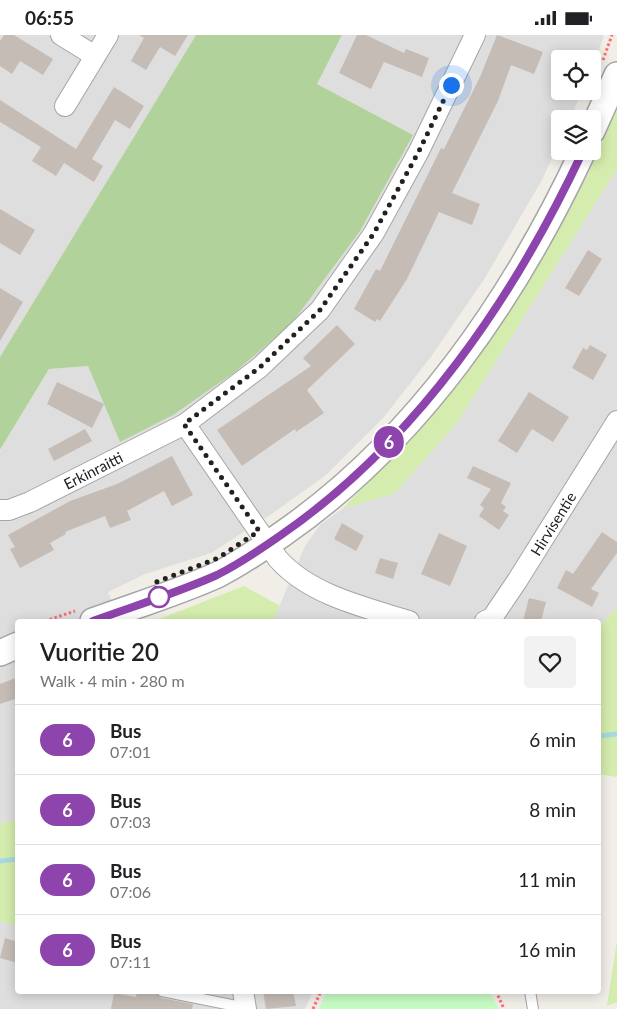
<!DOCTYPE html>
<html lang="en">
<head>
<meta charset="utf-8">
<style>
  body { margin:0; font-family:Lato,sans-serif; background:#f2f2f2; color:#202124; height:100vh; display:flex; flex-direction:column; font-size:19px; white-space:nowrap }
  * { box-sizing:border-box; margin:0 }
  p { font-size:16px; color:#757577 }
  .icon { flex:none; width:28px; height:28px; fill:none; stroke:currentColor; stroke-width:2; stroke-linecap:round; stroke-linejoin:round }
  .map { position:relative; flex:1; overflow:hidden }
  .side { position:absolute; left:15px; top:584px; width:586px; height:375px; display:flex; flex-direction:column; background:#fff; border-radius:5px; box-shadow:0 2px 12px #0003 }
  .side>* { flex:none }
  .badge { padding:0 10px; border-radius:16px; font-size:18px; line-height:32px }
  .tools { position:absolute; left:551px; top:15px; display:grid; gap:10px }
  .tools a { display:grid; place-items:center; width:50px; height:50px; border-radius:5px; background:#fff; box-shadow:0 2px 12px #0003; font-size:25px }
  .you { position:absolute; width:25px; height:25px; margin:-12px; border:4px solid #fff; border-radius:50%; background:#1a73e8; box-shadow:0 0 0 8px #1a73e833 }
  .map>.badge { position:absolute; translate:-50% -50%; box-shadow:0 0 0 2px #fff }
  .round { display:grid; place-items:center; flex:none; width:52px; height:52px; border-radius:5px; background:#f2f2f2 }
  .head { display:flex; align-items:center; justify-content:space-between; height:85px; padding:0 25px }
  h1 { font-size:24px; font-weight:600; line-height:38px }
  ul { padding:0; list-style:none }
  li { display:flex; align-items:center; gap:15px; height:70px; padding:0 25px; border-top:1px solid #e0e0e0 }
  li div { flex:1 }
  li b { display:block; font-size:19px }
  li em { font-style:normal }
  li .badge { min-width:55px; font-weight:700; text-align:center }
  .status { display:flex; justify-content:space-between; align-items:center; height:35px; padding:0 25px; background:#fff; direction:ltr }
  .status svg { height:14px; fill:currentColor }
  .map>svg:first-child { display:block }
</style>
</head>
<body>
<div class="status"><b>06:55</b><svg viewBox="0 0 49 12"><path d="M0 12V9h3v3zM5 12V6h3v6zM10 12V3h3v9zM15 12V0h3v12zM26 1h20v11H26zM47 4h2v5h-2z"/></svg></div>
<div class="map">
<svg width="617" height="974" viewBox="0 0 617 974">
  <rect width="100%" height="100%" fill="#f1ede7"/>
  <g fill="#dfdede">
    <path d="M0,0H196L0,322Z"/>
    <path d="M342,0H604L593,33L592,24H560V56H582L570,84H560V105L543,143L485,243L430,323L383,383L326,440L273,478L211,518L145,539L108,557L119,586H18L17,784L0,789V416L49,334L88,331L120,406L413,100L317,49Z"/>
    <path d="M617,134V573L599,592V586H273L305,511L320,490L342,474L395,458L457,388Z"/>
    <path d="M0,886L17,891L18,956H313L305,974H0Z"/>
  </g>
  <g fill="#d4ecad">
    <path d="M617,73V134L457,388L395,458L342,474L409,405L497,288L587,141Z"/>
    <path d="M244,551L280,571L273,586H154Z"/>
    <path d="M617,573V742L599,739V592Z"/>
    <path d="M17,784H18L17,891L0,886V789Z"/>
    <path d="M617,906V967L607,971Z"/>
  </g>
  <path fill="#b2d29b" d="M196,0H342L317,49L413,100L360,196L292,288L235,337L173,380L120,407L88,331L49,334L0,415V322Z"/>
  <path fill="#c7fbc4" d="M327,956H489L499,974H319Z"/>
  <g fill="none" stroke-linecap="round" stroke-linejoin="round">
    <g stroke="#a7dae0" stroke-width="5">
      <path d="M599,701L617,699"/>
      <path d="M0,826L18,824"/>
    </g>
  </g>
  <g fill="#c6bcb6">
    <path d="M4,0H14L53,24L43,40L20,26L12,39L0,31V6Z"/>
    <path d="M139,0H188L175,21L160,12L146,35L131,26L144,3Z"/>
    <path d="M357,0H366L404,18L406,14L429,23L422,42L384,27L371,54L339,38Z"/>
    <path d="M497,0L543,17L534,39L511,30L498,66L452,158L480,169L472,190L439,177L407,244L380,286L377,284L375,287L354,274L376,234L380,236L441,113L444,114L480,42Z"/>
    <path d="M114,52L144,71L130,94L115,85L92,124L103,131L94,147L64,128L56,141L32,126L41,112L0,87V65L76,114Z"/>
    <path d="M0,174L35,195L20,220L0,208Z"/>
    <path d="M588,215L602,224L579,261L565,253Z"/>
    <path d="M0,253L23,267L0,306Z"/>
    <path d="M337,290L355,309L307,355L324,378L296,397L295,394L242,431L217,395L311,331L303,323Z"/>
    <path d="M590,310L607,320L593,345L572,333L583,313L587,315Z"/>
    <path d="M57,347L104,369L92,393L47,369Z"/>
    <path d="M529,357L569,382L553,407L532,394L517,418L498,406Z"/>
    <path d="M85,394L92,406L54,426L48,414Z"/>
    <path d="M172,421L193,460L172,471L164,456L127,476L131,485L110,493L105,481L65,497L66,499L50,508L54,515L20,533L10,514L15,512L8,500L70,466L117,449Z"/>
    <path d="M473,431L511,448L501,468L506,472L503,476L509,480L499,495L479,481L484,473L480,470L491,454L467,443Z"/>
    <path d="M342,488L364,501L356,516L334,504Z"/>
    <path d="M602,497L617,507V518L591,554L599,558L592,572L557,553L566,535L573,539Z"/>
    <path d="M439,498L467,511L450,551L421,539Z"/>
    <path d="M380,523L398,528L393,544L375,538Z"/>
    <path d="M529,563L546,567L541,586H523Z"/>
    <path d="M18,642V663L0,669V649Z"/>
    <path d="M5,903L18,907V928L0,923Z"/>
    <path d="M137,956H155L161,963L193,969L192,974H111L114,958L136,962Z"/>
    <path d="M263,956H293L296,971L266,974Z"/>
  </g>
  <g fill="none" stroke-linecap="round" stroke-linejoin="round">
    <defs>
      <g id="service">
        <path d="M162,956L246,973"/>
        <path d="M530,956L533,974"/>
      </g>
      <g id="minor">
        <path d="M61,0L95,21"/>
        <path d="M65,71L108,0"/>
        <path id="s1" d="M0,475H9L30,467L185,389"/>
        <path d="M409,586C364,572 310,560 278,524L185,389L259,333L320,275L374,198L419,116L475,0"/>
        <path id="s2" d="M485,586L492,583L517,546L617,386"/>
        <path d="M243,956L246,974"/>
      </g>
      <g id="tertiary">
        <path d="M592,96L617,40"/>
        <path d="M93,586C134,571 177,558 217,540C239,529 261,514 281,500C416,407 514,264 583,116"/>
        <path d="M0,618L18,610"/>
      </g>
    </defs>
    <use href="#service" stroke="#a5a5a5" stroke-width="12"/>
    <use href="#minor" stroke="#a5a5a5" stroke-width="22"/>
    <use href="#tertiary" stroke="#a5a5a5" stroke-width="28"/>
    <g stroke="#fd6c6f" stroke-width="3" stroke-dasharray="2.5 2.5" stroke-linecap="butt">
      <path d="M603,25L612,0"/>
      <path d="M45,586L75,576"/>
      <path d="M496,956L504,974"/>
      <path d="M313,974L321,956"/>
    </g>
    <use href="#service" stroke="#fff" stroke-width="10"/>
    <use href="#minor" stroke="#fff" stroke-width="20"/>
    <use href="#tertiary" stroke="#fff" stroke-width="25"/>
  </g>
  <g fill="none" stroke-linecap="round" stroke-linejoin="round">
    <defs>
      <path id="line" d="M93,586C134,571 177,558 217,540C239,529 261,514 281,500C416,407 514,263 583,116"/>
    </defs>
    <use href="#line" stroke="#fff" stroke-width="11"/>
    <use href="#line" stroke="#8e44ad" stroke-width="8"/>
    <path stroke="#212121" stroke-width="5" stroke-dasharray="0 9" d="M159,562L154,548L218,523L259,496L184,389L259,333L320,275L374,198L419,116L451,50"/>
  </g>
  <circle fill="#fff" stroke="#8e44ad" stroke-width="2.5" cx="159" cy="562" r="10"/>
  <g text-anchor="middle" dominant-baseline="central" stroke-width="4" stroke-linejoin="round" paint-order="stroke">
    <g font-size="15" fill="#212121" stroke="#fff">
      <text stroke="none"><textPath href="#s1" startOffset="102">Erkinraitti</textPath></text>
      <text stroke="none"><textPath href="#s2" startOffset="120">Hirvisentie</textPath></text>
    </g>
  </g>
</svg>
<div class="tools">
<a><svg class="icon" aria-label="locate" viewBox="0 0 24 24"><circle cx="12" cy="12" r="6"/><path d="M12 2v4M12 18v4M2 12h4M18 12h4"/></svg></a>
<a><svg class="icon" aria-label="layers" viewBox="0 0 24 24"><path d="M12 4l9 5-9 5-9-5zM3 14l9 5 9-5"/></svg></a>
</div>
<div class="you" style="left:451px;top:50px"></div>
<b class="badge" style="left:389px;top:407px;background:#8e44ad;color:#fff">6</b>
<section class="side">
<div class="head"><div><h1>Vuoritie 20</h1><p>Walk · 4 min · 280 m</p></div><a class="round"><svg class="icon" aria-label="heart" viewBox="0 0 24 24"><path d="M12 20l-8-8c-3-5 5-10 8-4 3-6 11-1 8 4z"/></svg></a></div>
<ul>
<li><span class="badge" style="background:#8e44ad;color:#fff">6</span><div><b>Bus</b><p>07:01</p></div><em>6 min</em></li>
<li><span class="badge" style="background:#8e44ad;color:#fff">6</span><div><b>Bus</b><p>07:03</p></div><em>8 min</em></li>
<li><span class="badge" style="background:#8e44ad;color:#fff">6</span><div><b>Bus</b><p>07:06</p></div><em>11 min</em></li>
<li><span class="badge" style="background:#8e44ad;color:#fff">6</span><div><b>Bus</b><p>07:11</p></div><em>16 min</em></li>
</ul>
</section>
</div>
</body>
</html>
